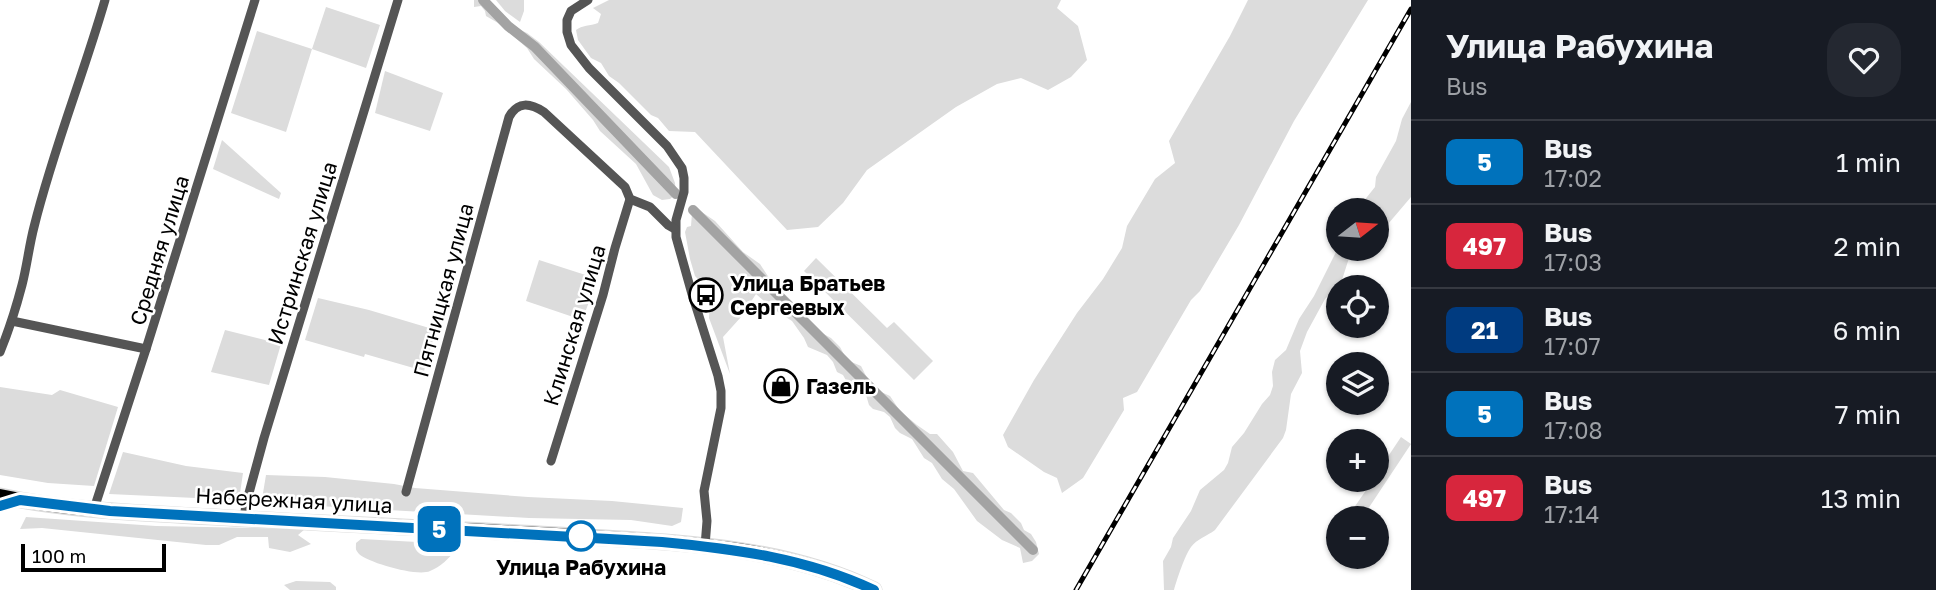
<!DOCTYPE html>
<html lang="en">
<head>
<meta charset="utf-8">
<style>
  body { margin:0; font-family:"Golos Text",sans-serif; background:#242831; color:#f1f3f6; height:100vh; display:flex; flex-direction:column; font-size:26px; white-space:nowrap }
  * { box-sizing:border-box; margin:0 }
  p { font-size:23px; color:#9ea1a6 }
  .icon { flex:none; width:38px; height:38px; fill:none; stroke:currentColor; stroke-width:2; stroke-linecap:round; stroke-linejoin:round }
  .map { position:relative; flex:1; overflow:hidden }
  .side { display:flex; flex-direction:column; background:#171b24; width:525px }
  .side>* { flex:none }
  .badge { padding:0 14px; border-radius:10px; font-size:24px; line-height:46px }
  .needle { width:46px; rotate:73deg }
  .buttons { position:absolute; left:1326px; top:198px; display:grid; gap:14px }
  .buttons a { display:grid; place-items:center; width:63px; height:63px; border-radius:50%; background:#171b24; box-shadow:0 2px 5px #0004; font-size:35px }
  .scale { position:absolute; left:21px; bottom:18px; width:145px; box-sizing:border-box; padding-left:7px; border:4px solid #000; border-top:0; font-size:19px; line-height:24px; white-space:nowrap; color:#000; -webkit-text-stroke:5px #fff; paint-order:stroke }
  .map>.badge { position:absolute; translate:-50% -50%; box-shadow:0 0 0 4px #fff }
  .round { display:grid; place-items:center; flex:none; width:74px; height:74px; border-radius:28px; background:#242831 }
  .overview { display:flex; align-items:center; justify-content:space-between; height:119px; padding:0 35px }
  h1 { font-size:33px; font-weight:700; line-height:52px }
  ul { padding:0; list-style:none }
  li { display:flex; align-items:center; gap:21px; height:84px; padding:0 35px; border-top:2px solid #363941 }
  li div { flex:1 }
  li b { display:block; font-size:26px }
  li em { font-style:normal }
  li .badge { min-width:77px; font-weight:700; text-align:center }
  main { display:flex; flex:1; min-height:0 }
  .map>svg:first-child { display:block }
</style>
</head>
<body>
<main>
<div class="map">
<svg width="1411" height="590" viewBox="0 0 1411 590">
  <rect width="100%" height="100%" fill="#fff"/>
  <g fill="#dcdcdc">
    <path d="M474,0H486L499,15L514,27L527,33L539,42L669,167L675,183L676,194L670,199L662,200L653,195L636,164L600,131L593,120L566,89L534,59L527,48L498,23L486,16L485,11L481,6L474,7Z"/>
    <path d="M496,0H524V11L520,22L505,11Z"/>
    <path d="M609,0H1061L1057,8L1078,26L1087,60L1071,77L1048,90L1021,78L997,84L956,107L867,170L843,203L818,227L787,230L695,132L669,131L658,118L651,115L619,83L609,76L601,63L591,58L578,40L576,30C582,25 590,26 598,23L601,14L593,8Z"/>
    <path d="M1248,0H1368L1294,121L1239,225L1200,291L1191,300L1137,392L1123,398L1124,410L1083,478L1062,493L1057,478L1044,472L1008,447L1003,435L1034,380L1077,313L1103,279L1122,248L1127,226L1155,179L1175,163L1169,141L1230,36Z"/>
    <path d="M326,7L380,25L366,68L312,49L286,132L231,113L257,31L312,49Z"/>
    <path d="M385,71L443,93L430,131L375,113Z"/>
    <path d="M1411,102V197L1388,224L1377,232V210H1361L1363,202L1375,187L1376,177L1396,141L1402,119Z"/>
    <path d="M222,140L281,193L279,199L213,169Z"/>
    <path d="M696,208L715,221L743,252L760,264L771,281L796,305L803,316L820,332L831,338L840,347L847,360L861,366L869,382L877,390L890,396L900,411L917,425L930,434H937L953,452L963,471L973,473L1004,510L1011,513L1021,523L1024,530L1031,534L1036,542L1039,554L1032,561L1023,563L1020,548L1002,540L977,521L954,489L942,479L932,463L924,458L912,439L900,433L895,428L890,417L884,412L873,409L869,405L866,395L848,384L843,375L837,372L833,362L827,355L808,347L804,338L792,321L772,308L756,294L741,317L723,337L730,374L709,318L710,301L705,287L695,276L690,259L685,232L687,227L691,226L692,213Z"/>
    <path d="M1339,246V248L1362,249L1349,258L1341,283L1325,299L1307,332L1300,351L1302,373L1291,394L1286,430L1283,438L1215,530C1207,536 1197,539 1191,547C1185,555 1177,579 1174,590H1164L1163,561L1171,547L1173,538L1191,511L1200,490L1224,470L1228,463L1232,447L1244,433L1262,404L1270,395L1273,386L1272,372L1275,360L1286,350L1299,319L1314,296Z"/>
    <path d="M816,258L887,328L894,322L933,361L914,380L804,271Z"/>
    <path d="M539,260L598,279L582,320L526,301Z"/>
    <path d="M318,298L369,310L436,330L424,371L365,354L364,357L305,340Z"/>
    <path d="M225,330L281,344L269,385L211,372Z"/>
    <path d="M0,387L52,395L60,390L118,407L94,486L48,483L0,475Z"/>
    <path d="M1401,437L1411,444L1362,518H1347L1373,480H1377V473Z"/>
    <path d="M123,452L186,466L243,473L239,500L109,494Z"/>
    <path d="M266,475L325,477L394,484L415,488L528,497L612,501L683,508L681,522L672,526L631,520L529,518L266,503L262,499Z"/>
    <path d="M26,517L156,526L305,529L298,535L311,544L290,552L269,548L268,537H237L219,545H206L42,528L20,529Z"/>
    <path d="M361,539L455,544L456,549C450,558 440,567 430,571C418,577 369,563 359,554C355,549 356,549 356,543Z"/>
    <path d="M296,581L330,582L336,587V590H290L284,585Z"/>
  </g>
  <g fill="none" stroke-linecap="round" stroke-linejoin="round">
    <g stroke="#a3a3a3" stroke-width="10">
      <path d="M483,0L508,26L535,47L676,194"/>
      <path d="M693,210L1033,550"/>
    </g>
    <defs>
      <path id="primary" d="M0,496C70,511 144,513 215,517C340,525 465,529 590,537C686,543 785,547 874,590"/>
    </defs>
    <use href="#primary" stroke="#dbdbdb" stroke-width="17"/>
    <g stroke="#555" stroke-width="9">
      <path d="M588,0L571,11L567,20V32L571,45L589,68L667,146L682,168L684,178V192L676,220V237L692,294L718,376L721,391V408L704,491L707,521L705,546"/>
      <path d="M12,321L146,349"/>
      <path d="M0,352C9,330 16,308 22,285C27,266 29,246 34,227C53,150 83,76 105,0"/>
      <path d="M551,461L603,295L615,248L630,199"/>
      <path d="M406,492L509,117C518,101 530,103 544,112L625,187L630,199L650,207L668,225L675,229"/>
      <path d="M94,509L146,349L255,0"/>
      <path d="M244,519L246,504L264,438L398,0"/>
    </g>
    <use href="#primary" stroke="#000" stroke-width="14"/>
    <defs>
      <path id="rail" d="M1076,590L1411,9"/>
    </defs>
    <use href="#rail" stroke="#000" stroke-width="5"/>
    <use href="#rail" stroke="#fff" stroke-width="2.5" stroke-dasharray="8" stroke-linecap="butt"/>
  </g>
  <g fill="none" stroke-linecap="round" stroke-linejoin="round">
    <defs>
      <path id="line" d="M0,506L20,500L110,511L662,542C735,549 806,558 874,590"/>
    </defs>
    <use href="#line" stroke="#fff" stroke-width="16"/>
    <use href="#line" stroke="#0072bc" stroke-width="10"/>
  </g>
  <defs>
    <symbol id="bus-ring" viewBox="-11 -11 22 22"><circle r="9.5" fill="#fff" stroke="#000" stroke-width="1.5"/><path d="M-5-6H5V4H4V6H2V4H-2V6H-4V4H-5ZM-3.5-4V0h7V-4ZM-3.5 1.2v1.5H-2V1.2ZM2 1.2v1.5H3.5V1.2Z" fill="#000"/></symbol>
    <symbol id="shop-ring" viewBox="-11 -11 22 22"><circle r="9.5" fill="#fff" stroke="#000" stroke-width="1.5"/><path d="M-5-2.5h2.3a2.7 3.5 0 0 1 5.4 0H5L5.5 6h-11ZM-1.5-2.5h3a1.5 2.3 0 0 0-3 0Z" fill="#000"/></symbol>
  </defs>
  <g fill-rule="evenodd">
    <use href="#bus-ring" x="687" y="276" width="38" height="38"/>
    <use href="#shop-ring" x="762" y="367" width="38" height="38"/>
  </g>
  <circle fill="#fff" stroke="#0072bc" stroke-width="3.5" cx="581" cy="536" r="14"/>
  <g text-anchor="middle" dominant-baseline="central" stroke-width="5" stroke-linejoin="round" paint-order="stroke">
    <g font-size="21" fill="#000" stroke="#fff">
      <text transform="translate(159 250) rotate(-73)">Средняя улица</text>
      <text transform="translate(302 253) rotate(-73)">Истринская улица</text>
      <text transform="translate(443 290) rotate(-75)">Пятницкая улица</text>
      <text transform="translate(574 325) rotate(-73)">Клинская улица</text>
      <text transform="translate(294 500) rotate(3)">Набережная улица</text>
    </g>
    <g font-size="21" font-weight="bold" fill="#000" stroke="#fff" text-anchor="start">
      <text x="730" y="283">Улица Братьев<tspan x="730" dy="24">Сергеевых</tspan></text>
      <text x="806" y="386">Газель</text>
    </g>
    <g font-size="21" font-weight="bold" fill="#000" stroke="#fff">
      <text x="581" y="567">Улица Рабухина</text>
    </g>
  </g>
</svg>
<div class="buttons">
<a><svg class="needle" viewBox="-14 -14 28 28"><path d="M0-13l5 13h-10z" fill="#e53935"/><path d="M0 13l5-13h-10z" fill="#9ea1a6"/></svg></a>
<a><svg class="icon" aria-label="locate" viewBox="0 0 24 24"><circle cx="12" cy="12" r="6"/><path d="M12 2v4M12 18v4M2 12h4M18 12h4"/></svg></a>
<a><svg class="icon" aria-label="layers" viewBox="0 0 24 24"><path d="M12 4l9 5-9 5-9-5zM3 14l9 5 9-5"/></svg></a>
<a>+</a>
<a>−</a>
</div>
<div class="scale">100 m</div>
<b class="badge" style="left:439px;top:529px;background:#0072bc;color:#fff">5</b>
</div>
<section class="side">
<div class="overview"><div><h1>Улица Рабухина</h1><p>Bus</p></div><a class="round"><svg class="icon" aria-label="heart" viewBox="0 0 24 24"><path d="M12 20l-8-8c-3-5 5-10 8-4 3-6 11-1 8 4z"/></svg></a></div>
<ul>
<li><span class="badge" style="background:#0072bc;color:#fff">5</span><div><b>Bus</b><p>17:02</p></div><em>1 min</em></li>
<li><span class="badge" style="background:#d7263d;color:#fff">497</span><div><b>Bus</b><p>17:03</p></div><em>2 min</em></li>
<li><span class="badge" style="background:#003b80;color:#fff">21</span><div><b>Bus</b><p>17:07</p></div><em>6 min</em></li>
<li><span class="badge" style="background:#0072bc;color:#fff">5</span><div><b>Bus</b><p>17:08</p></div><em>7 min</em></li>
<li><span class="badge" style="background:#d7263d;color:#fff">497</span><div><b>Bus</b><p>17:14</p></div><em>13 min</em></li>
</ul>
</section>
</main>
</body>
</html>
